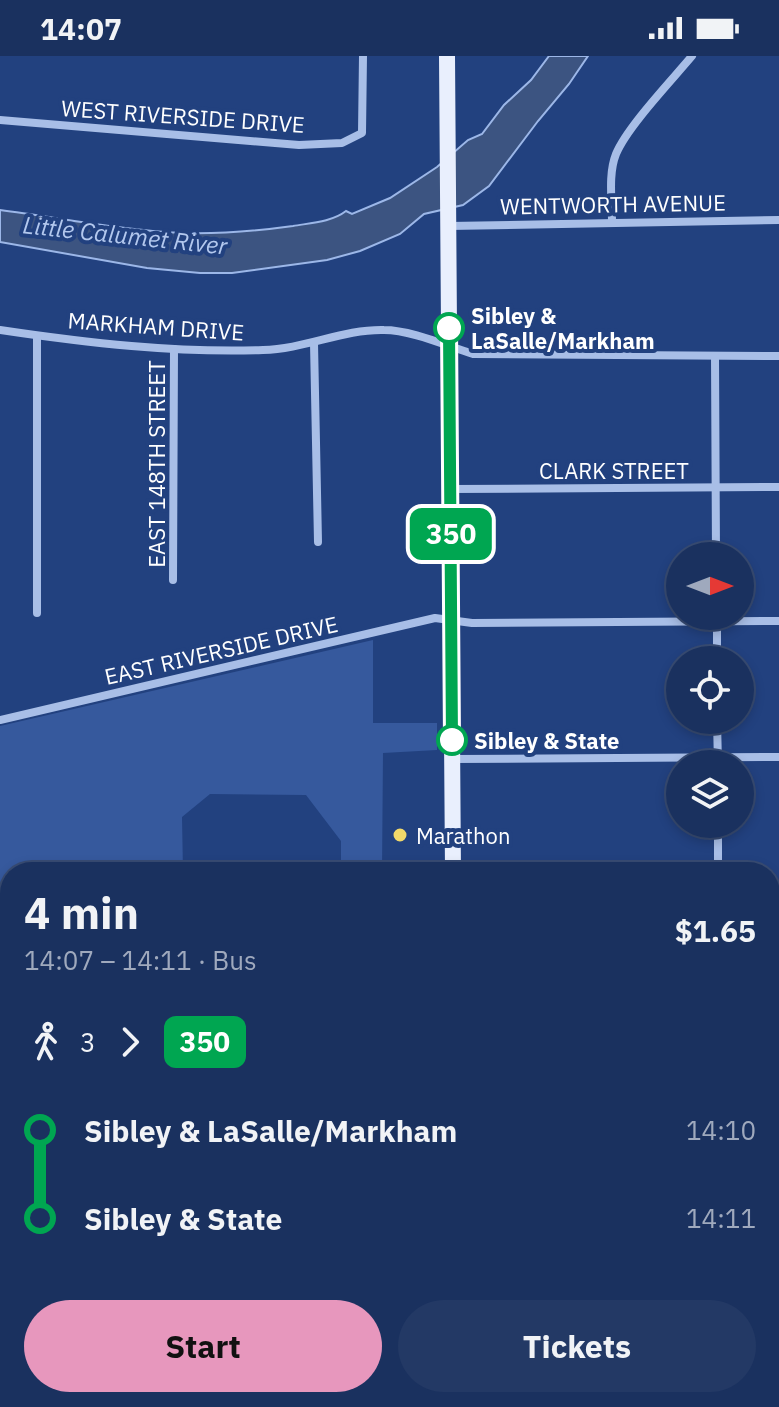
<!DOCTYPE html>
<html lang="en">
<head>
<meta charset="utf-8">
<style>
  body { margin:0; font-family:"IBM Plex Sans",sans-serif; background:#233965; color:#f1f3f6; height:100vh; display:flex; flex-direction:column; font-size:30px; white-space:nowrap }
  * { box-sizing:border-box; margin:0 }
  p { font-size:26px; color:#9fa9bd }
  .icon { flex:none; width:44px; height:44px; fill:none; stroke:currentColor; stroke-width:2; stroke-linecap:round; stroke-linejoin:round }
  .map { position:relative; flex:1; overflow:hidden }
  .sheet { position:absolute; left:0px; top:806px; width:780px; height:546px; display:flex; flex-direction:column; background:#1a315f; border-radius:32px 32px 0 0; box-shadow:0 4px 12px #0003,0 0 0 2px #384c74 }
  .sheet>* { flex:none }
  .badge { padding:0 16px; border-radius:12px; font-size:28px; line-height:52px }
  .needle { width:52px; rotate:90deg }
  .buttons { position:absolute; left:666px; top:486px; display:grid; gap:16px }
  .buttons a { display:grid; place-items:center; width:88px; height:88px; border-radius:50%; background:#1a315f; box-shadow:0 4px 12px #0003,0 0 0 2px #384c74; font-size:40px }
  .map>.badge { position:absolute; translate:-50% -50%; box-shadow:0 0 0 4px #fff }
  .legs { display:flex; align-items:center; gap:12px; height:88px; padding:0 24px; font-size:26px }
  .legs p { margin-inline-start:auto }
  .headline { display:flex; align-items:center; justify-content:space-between; height:136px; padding:0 24px }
  h1 { font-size:44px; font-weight:800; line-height:60px }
  .action { display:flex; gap:16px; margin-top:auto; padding:16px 24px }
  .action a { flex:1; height:92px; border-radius:48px; background:#e797bd; color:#111; font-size:32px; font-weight:800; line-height:92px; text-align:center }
  .action a+a { background:#233965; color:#f1f3f6 }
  ul { padding:0 24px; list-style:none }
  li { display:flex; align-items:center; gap:28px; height:88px; font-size:30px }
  li i { display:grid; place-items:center; width:12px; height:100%; margin:0 10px; background:currentColor }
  li i::after { content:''; width:20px; height:20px; margin:-10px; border:6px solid; border-radius:50%; background:#1a315f }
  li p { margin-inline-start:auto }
  li:first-child i { background:linear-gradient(#0000 50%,currentColor 0) }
  li:last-child i { background:linear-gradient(currentColor 50%,#0000 0) }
  .status { display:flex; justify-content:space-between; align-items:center; height:56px; padding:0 40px; background:#1a315f; direction:ltr }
  .status svg { height:22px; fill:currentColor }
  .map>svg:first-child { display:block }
</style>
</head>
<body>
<div class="status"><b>14:07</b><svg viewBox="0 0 49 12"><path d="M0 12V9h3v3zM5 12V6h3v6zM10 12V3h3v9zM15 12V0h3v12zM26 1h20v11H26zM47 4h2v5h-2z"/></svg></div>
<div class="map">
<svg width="779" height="1351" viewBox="0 0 779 1351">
  <rect width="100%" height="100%" fill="#22417f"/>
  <path fill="#36599d" d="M373,584V667H437V694L383,697L382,816H341V785L306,739L210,738L182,761L183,816H10V888H0V670Z"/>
  <path fill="#3c5481" stroke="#9cb7e8" stroke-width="2" d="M549,0H588L569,28L538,65L489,130L463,149L424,158L400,178L360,195L327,204L232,217H200L147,212L0,186V154C61,162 121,174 183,177C219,178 257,175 293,170C310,167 332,166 346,155L352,158L390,142L437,111L468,84L482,78L504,49L531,24Z"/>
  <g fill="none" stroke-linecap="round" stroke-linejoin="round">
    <g stroke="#a8bee7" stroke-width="8">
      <path d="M0,64L299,89L342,87L362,77L363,0"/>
      <path d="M612,165C612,144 608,118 616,98C627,71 672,24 692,0"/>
      <path d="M449,170L779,164"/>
      <path d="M0,274C87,287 176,297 263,294C305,293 343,273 384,274C411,274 447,290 473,298L779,300"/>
      <path d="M37,280V557"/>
      <path d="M314,287L318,486"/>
      <path d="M715,300L716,500"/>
      <path d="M450,433L779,431"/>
      <path d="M173,524L174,293"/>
      <path d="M717,560V604"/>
      <path d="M0,664L435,562L472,567L779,565"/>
      <path d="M717,664L718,708"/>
      <path d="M452,703L779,701"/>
      <path d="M718,768V816"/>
      <path d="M263,814L264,816"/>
      <path d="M770,834H779"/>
      <path d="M0,965H10"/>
      <path d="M770,968H779"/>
      <path d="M0,1098H10"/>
      <path d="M770,1101H779"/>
      <path d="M186,1351V1342"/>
    </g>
    <g stroke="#d2ddf6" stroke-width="14">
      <path d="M770,1237H779"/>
      <path d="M0,1240H10"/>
    </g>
    <g stroke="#e9effd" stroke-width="16">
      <path d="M447,0L453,816"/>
      <path d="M454,1351V1342"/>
    </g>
  </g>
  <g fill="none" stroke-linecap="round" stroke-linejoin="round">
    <defs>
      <path id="line-1" d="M449,272L452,684"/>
    </defs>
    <use href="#line-1" stroke="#fff" stroke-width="18"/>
    <use href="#line-1" stroke="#00a651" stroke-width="12"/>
  </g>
  <g fill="#fff" stroke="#00a651" stroke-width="4">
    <circle cx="449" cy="272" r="14"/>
    <circle cx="452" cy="684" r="14"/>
  </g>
  <circle fill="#f2d96a" stroke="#22417f" stroke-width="3" cx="400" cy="779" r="8"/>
  <g text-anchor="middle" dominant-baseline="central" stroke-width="8" stroke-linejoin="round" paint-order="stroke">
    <g font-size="22" fill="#fff" stroke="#22417f">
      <text transform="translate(183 60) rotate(4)">WEST RIVERSIDE DRIVE</text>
      <text transform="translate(613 148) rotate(-1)">WENTWORTH AVENUE</text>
      <text transform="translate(156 270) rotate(4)">MARKHAM DRIVE</text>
      <text transform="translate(156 408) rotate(-90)">EAST 148TH STREET</text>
      <text x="614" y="414">CLARK STREET</text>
      <text transform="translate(221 594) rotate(-13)">EAST RIVERSIDE DRIVE</text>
    </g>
    <g font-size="22" font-weight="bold" fill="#fff" stroke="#22417f" text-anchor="start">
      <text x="471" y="259">Sibley &amp;<tspan x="471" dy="25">LaSalle/Markham</tspan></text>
      <text x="474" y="684">Sibley &amp; State</text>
    </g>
    <g font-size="22" fill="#fff" stroke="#22417f" text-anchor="start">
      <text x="416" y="779">Marathon</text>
    </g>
    <g font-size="24" font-style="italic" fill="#b3c8ee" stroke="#22417f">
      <text transform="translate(125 179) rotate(6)">Little Calumet River</text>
    </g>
  </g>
</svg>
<div class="buttons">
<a><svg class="needle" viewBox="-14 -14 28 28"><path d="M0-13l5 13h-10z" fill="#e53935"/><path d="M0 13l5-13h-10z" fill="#9fa9bd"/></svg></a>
<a><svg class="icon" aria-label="locate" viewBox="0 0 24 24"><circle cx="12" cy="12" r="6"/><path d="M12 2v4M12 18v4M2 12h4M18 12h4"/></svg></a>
<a><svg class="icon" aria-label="layers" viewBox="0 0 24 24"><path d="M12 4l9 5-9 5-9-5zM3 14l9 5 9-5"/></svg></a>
</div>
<b class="badge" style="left:451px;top:478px;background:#00a651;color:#fff">350</b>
<section class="sheet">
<div class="headline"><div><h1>4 min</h1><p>14:07 – 14:11 · Bus</p></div><b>$1.65</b></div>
<div class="legs"><svg class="icon" aria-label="walk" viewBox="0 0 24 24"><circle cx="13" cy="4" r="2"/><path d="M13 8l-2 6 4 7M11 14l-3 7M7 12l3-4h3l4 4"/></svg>3<svg class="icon" aria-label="forward" viewBox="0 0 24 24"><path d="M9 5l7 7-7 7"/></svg><b class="badge" style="background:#00a651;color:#fff">350</b></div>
<ul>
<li><i style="color:#00a651"></i><b>Sibley &amp; LaSalle/Markham</b><p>14:10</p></li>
<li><i style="color:#00a651"></i><b>Sibley &amp; State</b><p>14:11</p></li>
</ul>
<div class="action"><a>Start</a><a>Tickets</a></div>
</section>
</div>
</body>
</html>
